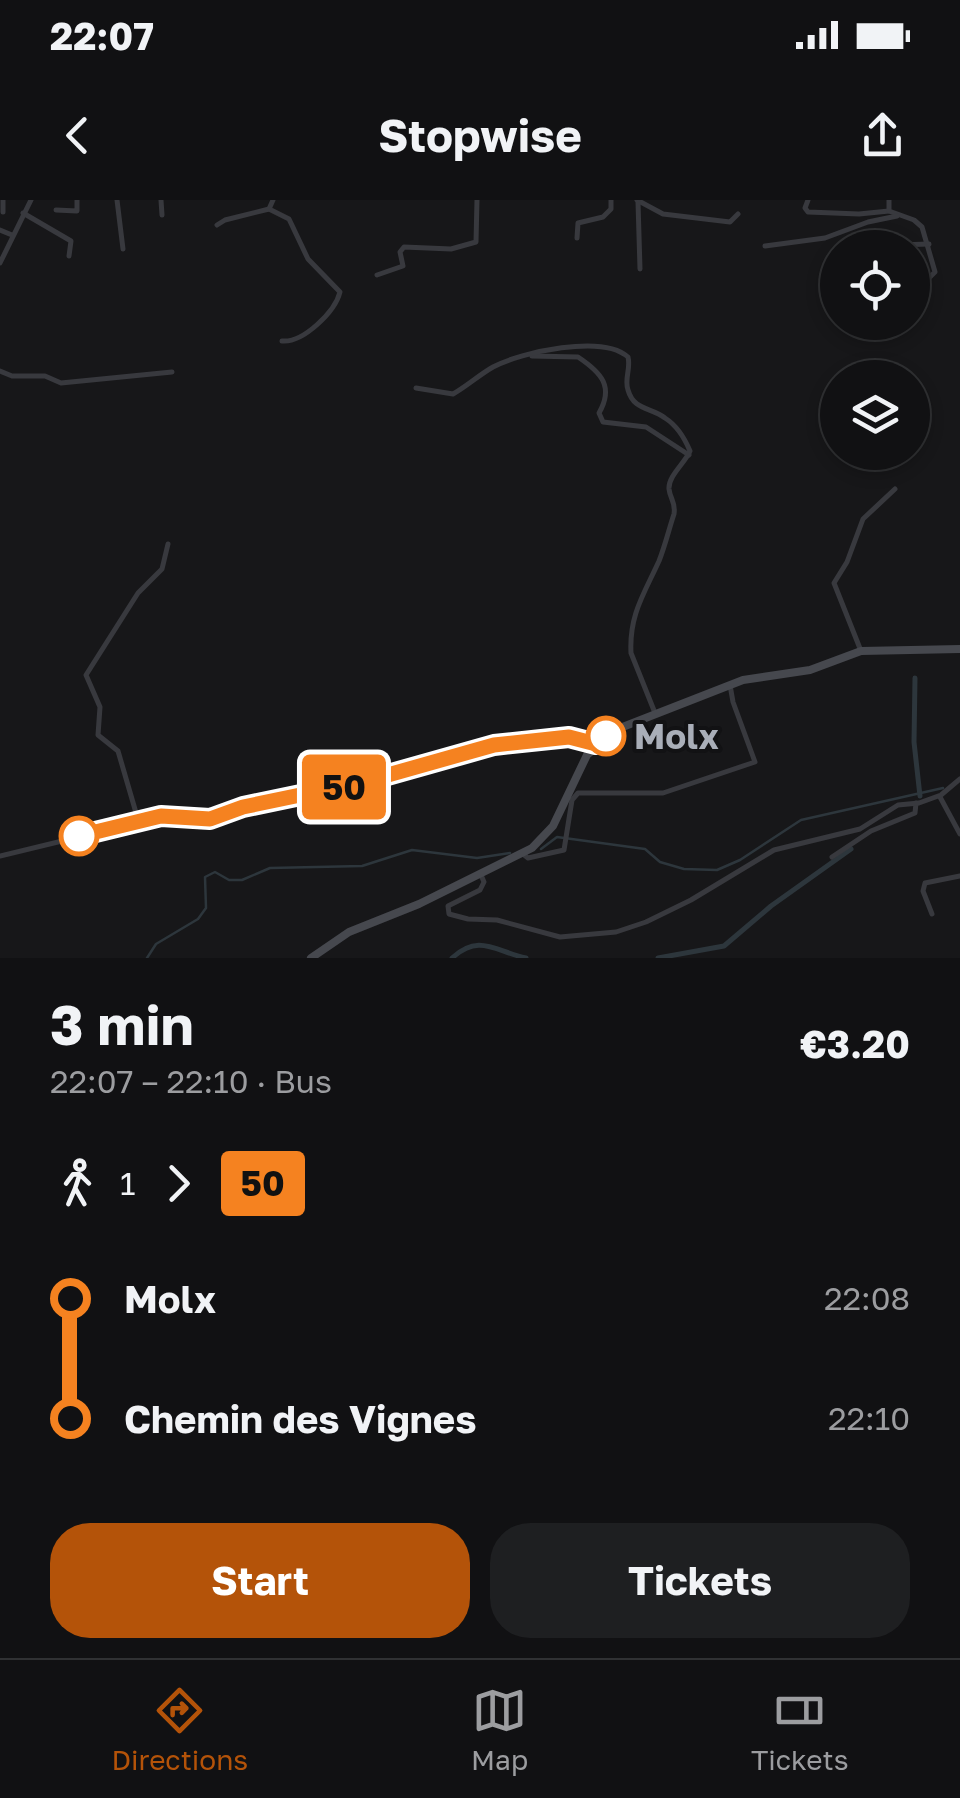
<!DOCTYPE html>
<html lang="en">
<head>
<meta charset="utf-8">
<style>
  body { margin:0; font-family:"Golos Text",sans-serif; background:#1e1f21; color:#f1f3f6; height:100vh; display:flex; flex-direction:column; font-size:38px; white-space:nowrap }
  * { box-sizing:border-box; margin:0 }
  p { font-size:32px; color:#9c9da0 }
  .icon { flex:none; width:55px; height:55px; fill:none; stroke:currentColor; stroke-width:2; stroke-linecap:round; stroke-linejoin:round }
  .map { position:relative; height:758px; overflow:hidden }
  .sheet { display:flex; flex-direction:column; background:#111113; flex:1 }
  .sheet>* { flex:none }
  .badge { padding:0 20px; border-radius:8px; font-size:35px; line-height:65px }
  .fabs { position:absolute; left:820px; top:30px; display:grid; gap:20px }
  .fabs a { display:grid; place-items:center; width:110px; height:110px; border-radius:50%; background:#111113; box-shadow:0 5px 15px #0003,0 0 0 2px #303133; font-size:50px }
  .map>.badge { position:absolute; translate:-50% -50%; box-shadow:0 0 0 5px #fff }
  .legs { display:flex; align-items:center; gap:15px; height:110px; padding:0 50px; font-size:32px }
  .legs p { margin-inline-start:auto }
  .overview { display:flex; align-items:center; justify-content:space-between; height:170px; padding:0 50px }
  h1 { font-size:55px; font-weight:700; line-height:75px }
  .button { display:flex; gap:20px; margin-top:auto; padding:20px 50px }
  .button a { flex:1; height:115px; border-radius:40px; background:#b45309; color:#fff; font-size:40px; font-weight:700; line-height:115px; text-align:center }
  .button a+a { background:#1e1f21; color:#f1f3f6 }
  ul { padding:0 50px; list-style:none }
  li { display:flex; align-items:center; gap:35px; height:120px; font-size:38px }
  li i { display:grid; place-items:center; width:15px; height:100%; margin:0 12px; background:currentColor }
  li i::after { content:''; width:25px; height:25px; margin:-12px; border:8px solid; border-radius:50%; background:#111113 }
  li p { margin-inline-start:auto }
  li:first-child i { background:linear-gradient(#0000 50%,currentColor 0) }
  li:last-child i { background:linear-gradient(currentColor 50%,#0000 0) }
  .status { display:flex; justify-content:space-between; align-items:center; height:70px; padding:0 50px; background:#111113; direction:ltr }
  .status svg { height:28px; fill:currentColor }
  header { display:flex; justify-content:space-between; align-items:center; height:130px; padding:0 50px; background:#111113; font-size:45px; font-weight:700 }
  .dock { display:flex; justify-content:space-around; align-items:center; height:140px; border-top:2px solid #303133; background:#111113; font-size:28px; color:#9c9da0 }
  .dock a { display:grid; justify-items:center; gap:5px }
  .dock .current { color:#b45309 }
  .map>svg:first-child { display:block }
</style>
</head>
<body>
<div class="status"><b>22:07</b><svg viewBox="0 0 49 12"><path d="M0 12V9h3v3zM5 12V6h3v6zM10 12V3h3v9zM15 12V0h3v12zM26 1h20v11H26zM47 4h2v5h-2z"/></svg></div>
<header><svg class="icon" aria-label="back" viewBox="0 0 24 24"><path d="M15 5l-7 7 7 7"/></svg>Stopwise<svg class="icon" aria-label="share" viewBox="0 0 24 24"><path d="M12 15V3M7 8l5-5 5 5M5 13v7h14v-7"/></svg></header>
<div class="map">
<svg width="960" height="758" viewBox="0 0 960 758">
  <rect width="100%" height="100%" fill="#171719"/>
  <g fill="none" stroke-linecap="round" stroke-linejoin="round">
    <g stroke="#2d363c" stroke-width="2.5">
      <path d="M541,649L557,637L645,649L660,662L684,669L717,670L740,660L801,620L943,588"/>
      <path d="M147,758L156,744L198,719L206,708L205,677L215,672L229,680H242L270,668L362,666L412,650L477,658L510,653"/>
    </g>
    <g stroke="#2d363c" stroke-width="5">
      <path d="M915,478L914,542L920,596"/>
      <path d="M452,758C479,733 495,751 526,758"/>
      <path d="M658,758L724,746L771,706L851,649"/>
    </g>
    <g stroke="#38393e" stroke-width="5">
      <path d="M3,0V12"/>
      <path d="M117,0L123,49"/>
      <path d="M161,0L162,15"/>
      <path d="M637,0L663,14L730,22L738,14"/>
      <path d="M808,0L805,8L808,12L859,14L889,11"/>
      <path d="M889,0V11L914,20L922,27L935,72L930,77L917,75"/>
      <path d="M638,2L640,69"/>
      <path d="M269,9L289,19L308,59L340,92C335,112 303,143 282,141"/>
      <path d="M56,10L77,11V0"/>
      <path d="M23,13L71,41L69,56"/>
      <path d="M217,25L225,20L269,9L273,0"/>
      <path d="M0,30L12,35"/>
      <path d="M577,38L578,23L603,17L611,9V0"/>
      <path d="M899,45L929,44"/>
      <path d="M765,46L825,38L868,22L897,16"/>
      <path d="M0,63L31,0"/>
      <path d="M377,75L403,66L400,52L404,47L451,49L476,42L477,0"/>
      <path d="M532,156L578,157C602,173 614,187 599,213L603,222L646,227L689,255"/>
      <path d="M0,171L12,176H45L61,183L172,172"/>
      <path d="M416,188L453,194C467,186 479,175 493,167C521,152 603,134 628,157C631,169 624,179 628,190C634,211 651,207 665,218C676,225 685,239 690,251C685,263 668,276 669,289C670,299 676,302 674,314C669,329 665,346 659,361C644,394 629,415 631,453L655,513"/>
      <path d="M861,451L834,383L847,362L863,319L895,289"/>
      <path d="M591,550L578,539L597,544"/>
      <path d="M940,597L960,634"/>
      <path d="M139,623L118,551L98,535L100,507L86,475L138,393L162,369L168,344"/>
      <path d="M523,654L528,658L564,650L572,600L578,593H663L755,562L733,502L730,485"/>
      <path d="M0,656L161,617L209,619L243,607L330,591L494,545L553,537L578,539"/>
      <path d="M832,657L871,631L915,613L916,603"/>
      <path d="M481,675L484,682L480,690L448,706L449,714L468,719L497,720L560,737L616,732L646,722L691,700L774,650L860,629L898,605L919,603L941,595L960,579"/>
      <path d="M932,714L923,691L925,683L960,676"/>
    </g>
    <path stroke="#46484e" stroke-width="8" d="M311,758L349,732L419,704L532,648L553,626L587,555L620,528L743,480L810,470L861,451L960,449"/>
  </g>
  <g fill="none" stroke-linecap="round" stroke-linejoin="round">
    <defs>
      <path id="line-1" d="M79,636L161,616L210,619L243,607L363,582L494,545L569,537L596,544L606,536"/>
    </defs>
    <use href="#line-1" stroke="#fff" stroke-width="22"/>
    <use href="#line-1" stroke="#f58220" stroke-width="15"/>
  </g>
  <g fill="#fff" stroke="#f58220" stroke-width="5">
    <circle cx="606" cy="536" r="18"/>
    <circle cx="79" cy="636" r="18"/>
  </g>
  <g text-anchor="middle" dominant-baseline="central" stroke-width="8" stroke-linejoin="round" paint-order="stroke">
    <g font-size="35" font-weight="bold" fill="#a9aeb8" stroke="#121214" text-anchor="start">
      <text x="634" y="536">Molx</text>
    </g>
  </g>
</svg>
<div class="fabs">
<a><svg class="icon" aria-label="locate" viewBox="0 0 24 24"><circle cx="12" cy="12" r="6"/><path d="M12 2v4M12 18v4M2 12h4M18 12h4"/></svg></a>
<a><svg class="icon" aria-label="layers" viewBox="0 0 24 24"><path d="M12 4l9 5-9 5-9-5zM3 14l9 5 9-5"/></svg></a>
</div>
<b class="badge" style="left:344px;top:587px;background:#f58220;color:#111">50</b>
</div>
<section class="sheet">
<div class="overview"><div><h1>3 min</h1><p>22:07 – 22:10 · Bus</p></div><b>€3.20</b></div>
<div class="legs"><svg class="icon" aria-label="walk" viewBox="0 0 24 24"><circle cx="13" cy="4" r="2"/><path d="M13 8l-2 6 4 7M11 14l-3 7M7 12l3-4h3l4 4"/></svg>1<svg class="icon" aria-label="forward" viewBox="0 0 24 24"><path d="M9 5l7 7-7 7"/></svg><b class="badge" style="background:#f58220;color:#111">50</b></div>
<ul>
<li><i style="color:#f58220"></i><b>Molx</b><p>22:08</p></li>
<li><i style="color:#f58220"></i><b>Chemin des Vignes</b><p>22:10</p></li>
</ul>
<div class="button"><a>Start</a><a>Tickets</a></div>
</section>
<nav class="dock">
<a class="current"><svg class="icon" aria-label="directions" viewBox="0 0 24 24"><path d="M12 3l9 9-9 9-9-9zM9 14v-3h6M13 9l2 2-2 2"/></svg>Directions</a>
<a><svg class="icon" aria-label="map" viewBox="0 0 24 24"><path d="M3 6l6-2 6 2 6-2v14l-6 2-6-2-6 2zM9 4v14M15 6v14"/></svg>Map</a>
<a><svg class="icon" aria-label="tickets" viewBox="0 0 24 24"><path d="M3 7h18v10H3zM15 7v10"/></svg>Tickets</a>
</nav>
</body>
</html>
